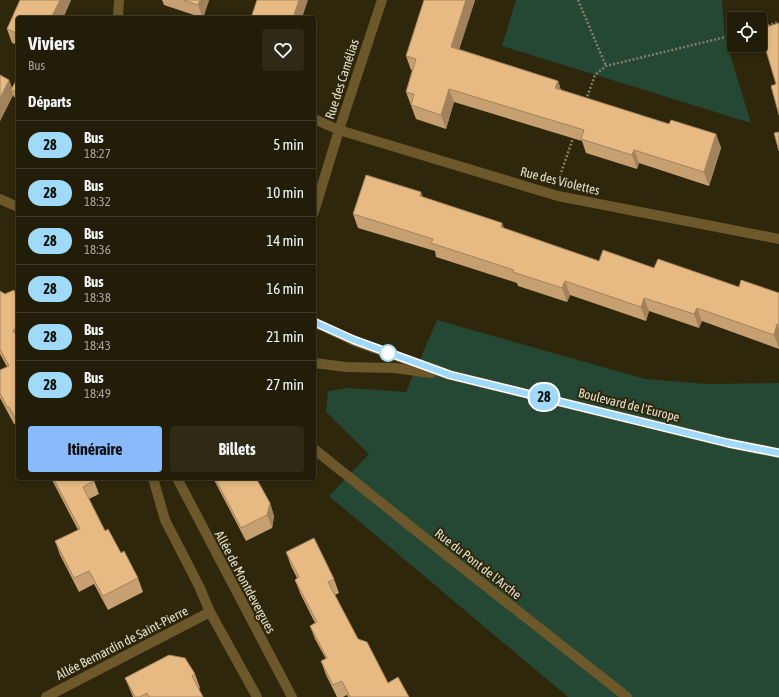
<!DOCTYPE html>
<html lang="fr">
<head>
<meta charset="utf-8">
<style>
  body { margin:0; font-family:"Asap Condensed",sans-serif; background:#2e2a16; color:#f1f3f6; height:100vh; display:flex; flex-direction:column; font-size:15px; white-space:nowrap }
  * { box-sizing:border-box; margin:0 }
  p { font-size:13px; color:#a2a29c }
  .icon { flex:none; width:22px; height:22px; fill:none; stroke:currentColor; stroke-width:2; stroke-linecap:round; stroke-linejoin:round }
  .map { position:relative; flex:1; overflow:hidden }
  .details { position:absolute; left:16px; top:16px; width:300px; height:464px; display:flex; flex-direction:column; background:#221d08; border-radius:4px; box-shadow:0 2px 6px #0003,0 0 0 1px #3f3b29 }
  .details>* { flex:none }
  .badge { padding:0 8px; border-radius:13px; font-size:14px; line-height:26px }
  .controls { position:absolute; left:727px; top:12px; display:grid; gap:8px }
  .controls a { display:grid; place-items:center; width:40px; height:40px; border-radius:4px; background:#221d08; box-shadow:0 2px 6px #0003,0 0 0 1px #3f3b29; font-size:20px }
  .map>.badge { position:absolute; translate:-50% -50%; box-shadow:0 0 0 2px #fff }
  h2 { padding:0 12px; font-size:15px; line-height:36px }
  .round { display:grid; place-items:center; flex:none; width:42px; height:42px; border-radius:4px; background:#2e2a16 }
  .summary { display:flex; align-items:center; justify-content:space-between; height:68px; padding:0 12px }
  h1 { font-size:19px; font-weight:700; line-height:30px }
  .primary-button { display:flex; gap:8px; margin-top:auto; padding:8px 12px }
  .primary-button a { flex:1; height:46px; border-radius:4px; background:#88bafc; color:#111; font-size:16px; font-weight:700; line-height:46px; text-align:center }
  .primary-button a+a { background:#2e2a16; color:#f1f3f6 }
  ul { padding:0; list-style:none }
  li { display:flex; align-items:center; gap:12px; height:48px; padding:0 12px; border-top:1px solid #3f3b29 }
  li div { flex:1 }
  li b { display:block; font-size:15px }
  li em { font-style:normal }
  li .badge { min-width:44px; font-weight:700; text-align:center }
  .map>svg:first-child { display:block }
</style>
</head>
<body>
<div class="map">
<svg width="779" height="697" viewBox="0 0 779 697">
  <rect width="100%" height="100%" fill="#2e270b"/>
  <g fill="#254834">
    <path d="M516,0H722L725,38L751,123L502,46Z"/>
    <path d="M437,320L645,379L705,384L779,383V697H568L329,496L369,454L326,412L328,391L349,388L406,392Z"/>
  </g>
  <g fill="none" stroke-linecap="round" stroke-linejoin="round">
    <g stroke="#837e67" stroke-width="2.5" stroke-dasharray="2 2" stroke-linecap="butt">
      <path d="M578,0L606,66"/>
      <path d="M760,28L779,22"/>
      <path d="M586,100L595,75L606,66L734,35"/>
      <path d="M560,176L574,135"/>
    </g>
    <g stroke="#6d582c" stroke-width="10">
      <path d="M119,0L118,15L120,18"/>
      <path d="M314,119L339,130L558,196L779,239"/>
      <path d="M0,199L18,207"/>
      <path d="M314,212L339,130L382,0"/>
      <path d="M314,322L354,341L450,375L728,443L779,453"/>
      <path d="M314,363L346,367L395,368L431,373"/>
      <path d="M314,449L440,550L627,697"/>
      <path d="M153,478L165,520L199,586L210,612L257,697"/>
      <path d="M177,478L292,697"/>
      <path d="M46,697L210,612"/>
    </g>
  </g>
  <g fill="#c7a071">
    <path d="M20,0H71L63,18H18V45L12,43L7,29Z"/>
    <path d="M162,0H209L203,18L164,5Z"/>
    <path d="M475,0L459,49L558,81L561,90L669,124L716,134L721,148L709,186L639,163L637,169L586,153L582,141L454,102L446,129L416,119L406,92L412,70H411L406,56Z"/>
    <path d="M0,75L9,80L12,88L18,77V99L14,97L13,95L0,121Z"/>
    <path d="M423,197L502,223L504,229L599,261L654,268L739,287L779,293V349L702,321L699,328L649,311L646,321L570,295L567,302L518,286L517,283L436,257L435,251L358,228L353,214Z"/>
    <path d="M0,291L5,294L18,299V429L16,424H14L0,398V370L7,367L0,354Z"/>
    <path d="M51,478H93L99,494L89,499L105,531L121,553L138,578L143,592L108,610L94,584L79,592L60,555L55,541L78,530Z"/>
    <path d="M213,478H256L270,503L274,516L272,528L246,541Z"/>
    <path d="M286,552L334,579L339,593L335,595L358,639L388,683L409,697H348L347,695L343,697H337L326,675L321,661L326,659L315,639L310,626L315,623L300,593L295,580L297,578L291,566Z"/>
    <path d="M195,674L200,688L199,689L203,697H133L125,678Z"/>
  </g>
  <g fill="#a2825c">
    <path d="M60,0H71L63,18H51Z"/>
    <path d="M200,0H209L203,18L198,5Z"/>
    <path d="M299,0H308L302,18H293Z"/>
    <path d="M466,0H475L456,60L451,47Z"/>
    <path d="M9,80L13,91L11,90L13,95L0,121V98Z"/>
    <path d="M558,81L562,94L555,88Z"/>
    <path d="M449,89L454,102L446,129L441,115Z"/>
    <path d="M716,134L721,148L709,186L704,172Z"/>
    <path d="M634,150L639,163L637,169L632,155Z"/>
    <path d="M421,192L426,205L420,196Z"/>
    <path d="M502,223L507,237L501,227Z"/>
    <path d="M565,281L570,295L567,302L562,288Z"/>
    <path d="M644,298L649,311L646,321L641,307Z"/>
    <path d="M697,308L702,321L699,328L694,314Z"/>
    <path d="M777,324L779,328V349L774,335Z"/>
    <path d="M270,503L274,516L272,528L267,515Z"/>
  </g>
  <g fill="#e7ba83" stroke="#a2825c">
    <path d="M20,0H60L51,18H18V34L7,29Z"/>
    <path d="M183,0H200L198,5Z"/>
    <path d="M257,0H299L293,18H251Z"/>
    <path d="M424,0H466L451,47L558,81L555,88L669,124L671,120L716,134L704,172L634,150L632,155L581,139L584,130L449,89L441,115L411,105L414,94L406,92L416,59L406,56Z"/>
    <path d="M779,23V115L771,86L776,84L760,30V29Z"/>
    <path d="M0,75L9,80L0,98Z"/>
    <path d="M18,77V93L11,90Z"/>
    <path d="M779,132V151L774,133Z"/>
    <path d="M366,175L421,192L420,196L502,223L501,227L599,261L603,250L654,268L658,259L739,287L741,280L779,293V325L777,324L774,335L697,308L694,314L644,298L641,307L565,281L562,288L513,272L514,270L431,243L433,239L353,214Z"/>
    <path d="M14,290L18,299V328L13,330L18,339V421H17L9,407H7L0,393V370L9,366L0,349V291L5,294Z"/>
    <path d="M53,478H93L94,481L83,487L105,531L108,529L121,553L124,551L138,578L103,596L89,571L74,578L55,541L80,529Z"/>
    <path d="M215,478H256L270,503L267,515L241,528Z"/>
    <path d="M314,538L334,579L328,582L358,639L367,642L388,683L398,677L409,697H350L342,681L333,685L321,661L327,658L310,626L317,622L295,580L299,577L286,552Z"/>
    <path d="M169,655L185,658L195,674L192,676L203,697H149L147,693L140,697H135L125,678Z"/>
  </g>
  <g fill="none" stroke-linecap="round" stroke-linejoin="round">
    <defs>
      <path id="line" d="M314,322L354,340L450,375L728,443L779,453"/>
    </defs>
    <use href="#line" stroke="#fff" stroke-width="9"/>
    <use href="#line" stroke="#a1daf8" stroke-width="6"/>
  </g>
  <circle fill="#fff" stroke="#a1daf8" stroke-width="2" cx="388" cy="353" r="8"/>
  <g text-anchor="middle" dominant-baseline="central" stroke-width="4" stroke-linejoin="round" paint-order="stroke">
    <g font-size="13" fill="#e2dfce" stroke="#2e270b">
      <text transform="translate(342 79) rotate(-72)">Rue des Camélias</text>
      <text transform="translate(560 181) rotate(14)">Rue des Violettes</text>
      <text transform="translate(629 405) rotate(14)">Boulevard de l'Europe</text>
      <text transform="translate(478 564) rotate(38)">Rue du Pont de l'Arche</text>
      <text transform="translate(245 582) rotate(62)">Allée de Montdevergues</text>
      <text transform="translate(122 643) rotate(-27)">Allée Bernardin de Saint-Pierre</text>
    </g>
  </g>
</svg>
<div class="controls">
<a><svg class="icon" aria-label="locate" viewBox="0 0 24 24"><circle cx="12" cy="12" r="6"/><path d="M12 2v4M12 18v4M2 12h4M18 12h4"/></svg></a>
</div>
<b class="badge" style="left:544px;top:397px;background:#a1daf8;color:#111">28</b>
<section class="details">
<div class="summary"><div><h1>Viviers</h1><p>Bus</p></div><a class="round"><svg class="icon" aria-label="heart" viewBox="0 0 24 24"><path d="M12 20l-8-8c-3-5 5-10 8-4 3-6 11-1 8 4z"/></svg></a></div>
<h2>Départs</h2>
<ul>
<li><span class="badge" style="background:#a1daf8;color:#111">28</span><div><b>Bus</b><p>18:27</p></div><em>5 min</em></li>
<li><span class="badge" style="background:#a1daf8;color:#111">28</span><div><b>Bus</b><p>18:32</p></div><em>10 min</em></li>
<li><span class="badge" style="background:#a1daf8;color:#111">28</span><div><b>Bus</b><p>18:36</p></div><em>14 min</em></li>
<li><span class="badge" style="background:#a1daf8;color:#111">28</span><div><b>Bus</b><p>18:38</p></div><em>16 min</em></li>
<li><span class="badge" style="background:#a1daf8;color:#111">28</span><div><b>Bus</b><p>18:43</p></div><em>21 min</em></li>
<li><span class="badge" style="background:#a1daf8;color:#111">28</span><div><b>Bus</b><p>18:49</p></div><em>27 min</em></li>
</ul>
<div class="primary-button"><a>Itinéraire</a><a>Billets</a></div>
</section>
</div>
</body>
</html>
